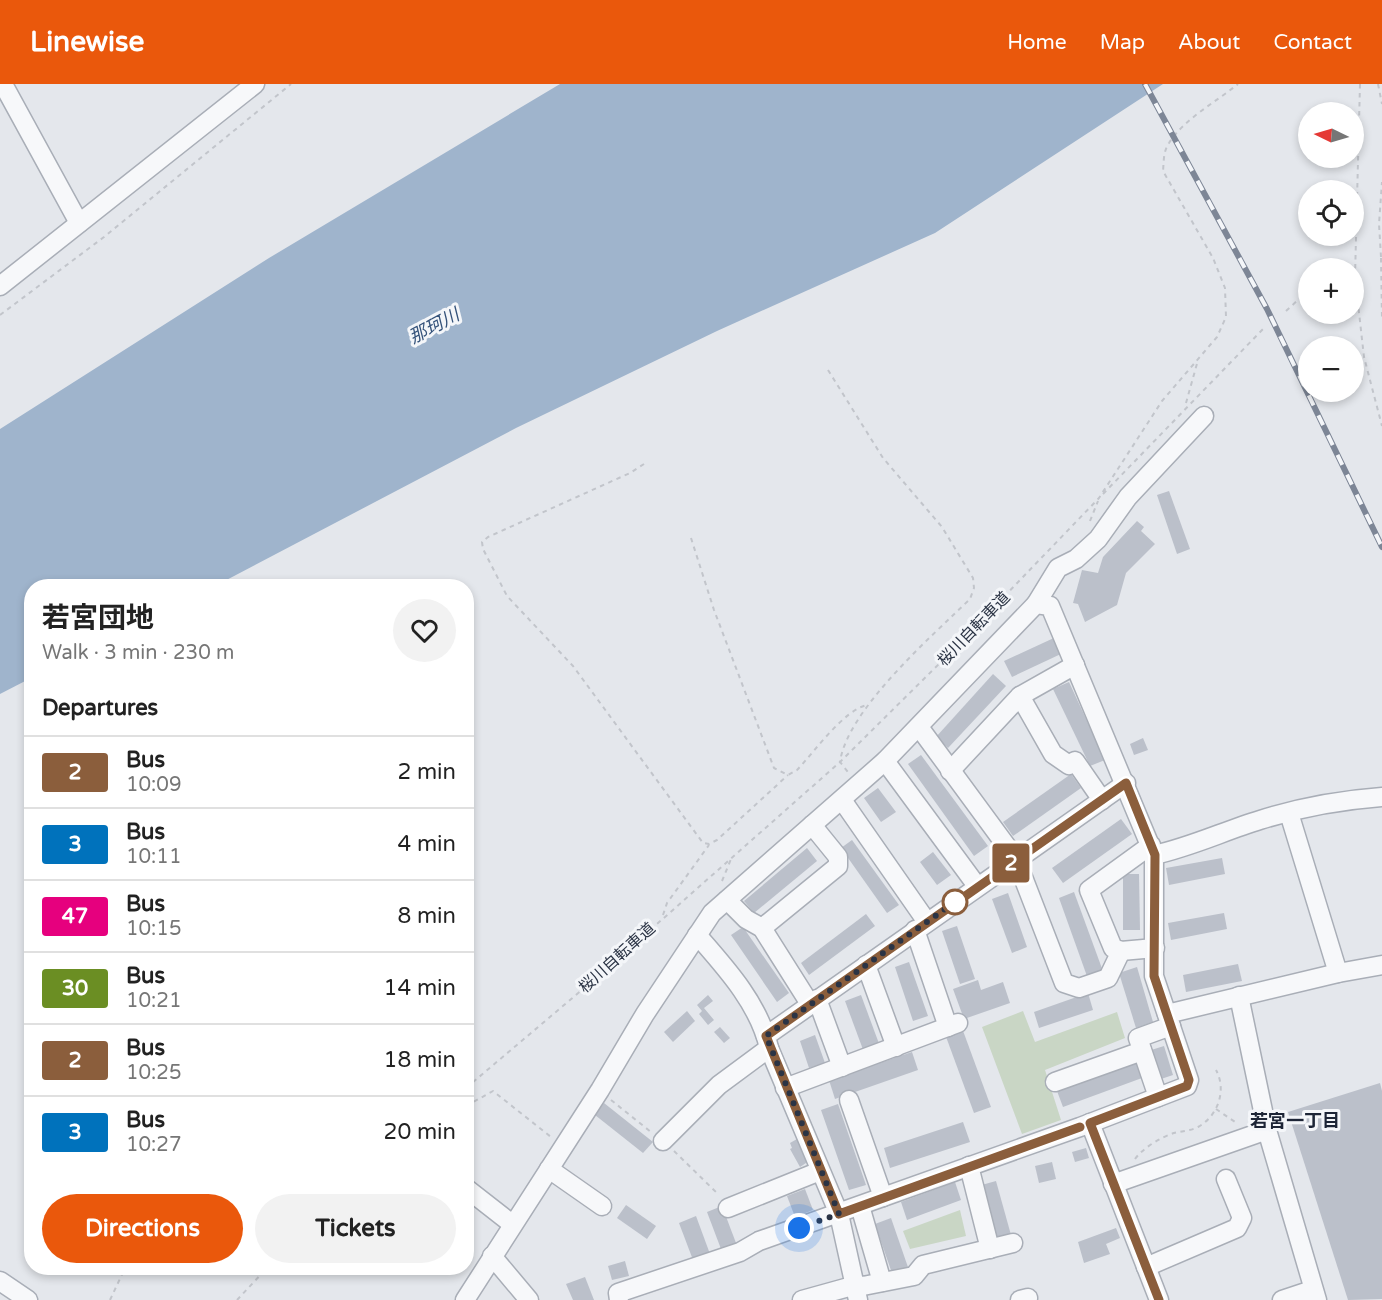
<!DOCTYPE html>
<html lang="en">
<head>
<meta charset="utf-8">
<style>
  body { margin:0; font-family:"Varela Round","Noto Sans JP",sans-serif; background:#f2f2f2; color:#222; height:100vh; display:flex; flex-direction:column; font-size:22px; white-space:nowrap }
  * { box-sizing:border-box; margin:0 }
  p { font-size:20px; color:#767676 }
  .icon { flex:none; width:33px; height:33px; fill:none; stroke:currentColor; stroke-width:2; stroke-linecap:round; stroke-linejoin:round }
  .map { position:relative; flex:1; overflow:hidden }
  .drawer { position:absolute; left:24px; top:495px; width:450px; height:696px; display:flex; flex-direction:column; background:#fff; border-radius:24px; box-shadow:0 3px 9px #0003 }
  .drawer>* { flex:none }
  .badge { padding:0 12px; border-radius:4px; font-size:21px; line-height:39px }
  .needle { width:39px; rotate:275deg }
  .buttons { position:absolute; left:1298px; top:18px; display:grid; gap:12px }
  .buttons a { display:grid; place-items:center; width:66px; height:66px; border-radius:50%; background:#fff; box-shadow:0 3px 9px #0003; font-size:30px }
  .you { position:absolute; width:30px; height:30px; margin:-15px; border:4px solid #fff; border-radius:50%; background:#1a73e8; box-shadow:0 0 0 9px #1a73e833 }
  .map>.badge { position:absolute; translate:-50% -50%; box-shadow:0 0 0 3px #fff }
  h2 { padding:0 18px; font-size:22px; line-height:54px }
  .round { display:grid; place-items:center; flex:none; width:63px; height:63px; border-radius:32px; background:#f2f2f2 }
  .headline { display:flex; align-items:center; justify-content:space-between; height:102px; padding:0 18px }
  h1 { font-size:28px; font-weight:700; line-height:45px }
  .button { display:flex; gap:12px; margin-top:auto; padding:12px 18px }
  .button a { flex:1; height:69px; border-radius:36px; background:#ea580c; color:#fff; font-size:24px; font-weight:700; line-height:69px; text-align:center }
  .button a+a { background:#f2f2f2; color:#222 }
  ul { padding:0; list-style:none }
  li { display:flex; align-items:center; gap:18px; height:72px; padding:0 18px; border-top:2px solid #e0e0e0 }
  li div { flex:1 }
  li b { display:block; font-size:22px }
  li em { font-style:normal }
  li .badge { min-width:66px; font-weight:700; text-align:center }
  header { display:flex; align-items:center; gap:36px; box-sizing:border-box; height:84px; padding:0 30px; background:#ea580c; color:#fff }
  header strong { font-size:28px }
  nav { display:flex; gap:33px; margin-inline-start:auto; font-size:21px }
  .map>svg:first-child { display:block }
</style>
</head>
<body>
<header>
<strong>Linewise</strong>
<nav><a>Home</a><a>Map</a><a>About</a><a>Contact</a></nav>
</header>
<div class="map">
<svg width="1382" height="1216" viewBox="0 0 1382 1216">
  <rect width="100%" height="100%" fill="#e4e7ec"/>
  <g fill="#c9d6c5">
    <path d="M1023,927L1035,958L1117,928L1125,954L1045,986L1061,1036L1022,1050L982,943Z"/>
    <path d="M960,1126L966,1152L910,1165L903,1147Z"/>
  </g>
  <path fill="#9fb4cc" d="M560,0H1163L935,149L717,247L516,344L215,502H32L31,594L0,610V345L269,174Z"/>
  <g fill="#bbc0ca">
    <path d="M1169,407L1190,465L1177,470L1157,411Z"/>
    <path d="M1137,437L1144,443L1141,447L1155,460L1126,489L1117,521L1085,538L1078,520L1073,519L1082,486L1098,489L1103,473Z"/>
    <path d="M1056,553L1063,569L1012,593L1004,577Z"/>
    <path d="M993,590L1006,602L948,664L936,653Z"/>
    <path d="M1069,598L1105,676L1090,682L1053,605Z"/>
    <path d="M1143,654L1148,666L1134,671L1130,660Z"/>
    <path d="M921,671L988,762L974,772L908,680Z"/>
    <path d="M1071,690L1081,704L1013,752L1003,738Z"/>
    <path d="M878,704L896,728L881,738L864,714Z"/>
    <path d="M1121,735L1132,750L1063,799L1052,784Z"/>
    <path d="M852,756L899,821L887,829L841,764Z"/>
    <path d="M807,764L817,777L754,829L744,817Z"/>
    <path d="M933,768L951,791L937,801L920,778Z"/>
    <path d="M1222,774L1225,790L1169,801L1166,784Z"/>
    <path d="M1123,790H1139L1140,846H1123Z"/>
    <path d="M1074,808L1104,890L1088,895L1059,814Z"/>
    <path d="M1008,809L1027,863L1012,869L992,815Z"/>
    <path d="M1224,829L1227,845L1171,856L1168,839Z"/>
    <path d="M866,830L875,842L809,891L801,879Z"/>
    <path d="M957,842L975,895L960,900L942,847Z"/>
    <path d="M743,843L789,909L777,918L731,851Z"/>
    <path d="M909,878L928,932L913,937L895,883Z"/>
    <path d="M1238,880L1242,897L1186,908L1183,891Z"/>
    <path d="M1137,883L1153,938L1136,944L1119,889Z"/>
    <path d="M978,896L981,906L1003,898L1010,919L964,935L953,905Z"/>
    <path d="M1088,909L1093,926L1039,944L1034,928Z"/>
    <path d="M708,911L713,917L704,924L714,936L708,941L699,930L702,927L697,921Z"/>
    <path d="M861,911L881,965L865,971L845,917Z"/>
    <path d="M687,927L695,937L673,958L664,948Z"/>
    <path d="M720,943L730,954L724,959L714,948Z"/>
    <path d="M962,944L991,1023L974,1029L945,950Z"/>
    <path d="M815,951L825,979L809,984L800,957Z"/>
    <path d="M1164,962L1173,991L1158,996L1148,967Z"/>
    <path d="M912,968L918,986L835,1015L829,996Z"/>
    <path d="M1136,978L1142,994L1063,1023L1057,1007Z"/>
    <path d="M1380,999L1382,1007V1215L1348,1216L1288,1028Z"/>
    <path d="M604,1019L653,1058L643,1069L595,1031Z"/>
    <path d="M838,1020L866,1101L849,1106L821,1026Z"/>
    <path d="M963,1038L970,1058L890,1084L884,1064Z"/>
    <path d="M797,1055L809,1077L800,1083L790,1065L792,1064L790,1059Z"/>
    <path d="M1086,1064L1089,1074L1075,1078L1072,1068Z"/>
    <path d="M1052,1078L1056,1095L1039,1099L1035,1082Z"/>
    <path d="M996,1097L1011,1151L994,1156L978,1102Z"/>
    <path d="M955,1098L961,1116L907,1136L901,1118Z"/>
    <path d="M805,1105L813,1126L795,1133L787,1112Z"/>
    <path d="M626,1121L656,1142L647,1155L617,1134Z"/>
    <path d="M722,1122L736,1159L721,1165L707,1128Z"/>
    <path d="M696,1132L710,1170L693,1176L679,1139Z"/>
    <path d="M891,1134L910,1189L894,1195L875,1140Z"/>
    <path d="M1116,1144L1120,1154L1106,1160L1110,1170L1084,1179L1078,1158Z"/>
    <path d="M625,1177L629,1192L612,1196L608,1182Z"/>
    <path d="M585,1193L594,1216H573L566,1200Z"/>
  </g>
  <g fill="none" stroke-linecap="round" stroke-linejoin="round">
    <defs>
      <g id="minor">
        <path d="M3,0L79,139"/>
        <path d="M0,202L255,0"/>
        <path d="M1036,520L1058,484L1076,475L1098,455L1128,413L1204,332"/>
        <path d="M1020,612L1053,670L1069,681L1075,677L1102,716"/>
        <path d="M919,643L1016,775L1064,899L1079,904L1108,894L1121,867"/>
        <path d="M885,677L977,802"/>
        <path d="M950,687L1020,612L1075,581"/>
        <path d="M842,716L927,838"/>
        <path d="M1289,729L1338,889"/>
        <path d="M1151,761L1089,806L1113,864L1121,867L1155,864"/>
        <path d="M1154,771C1191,763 1224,747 1260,736C1298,724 1342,716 1382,713"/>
        <path d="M727,816L746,835L762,844L810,920"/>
        <path d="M762,844L838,782V773L812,741"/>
        <path d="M915,846L948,943"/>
        <path d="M697,851C726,884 759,920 769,964L839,1130L858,1216"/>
        <path d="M866,881L896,963"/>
        <path d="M1239,912L1267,1046L1317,1216"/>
        <path d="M817,915L842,983"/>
        <path d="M1167,930L1338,889L1382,881"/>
        <path d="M766,952L1126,699"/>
        <path d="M1055,998L1142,967"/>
        <path d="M785,1004L958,939"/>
        <path d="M1158,1013L1138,954L1171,942"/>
        <path d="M849,1016L883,1113"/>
        <path d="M1090,1039L1159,1216"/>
        <path d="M663,1057L719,1001L769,964"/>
        <path d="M969,1082L990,1165"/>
        <path d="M549,1085L602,1122"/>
        <path d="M1113,1100L1267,1046"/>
        <path d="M466,1104L512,1140"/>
        <path d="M860,1122L882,1198"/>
        <path d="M728,1124L820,1087"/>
        <path d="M492,1172L529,1216"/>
        <path d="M1146,1183L1237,1144L1242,1134L1226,1095"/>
        <path d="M0,1197L28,1216"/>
        <path d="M465,1216L600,1006L645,930L712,829L885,677L1036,520L1050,522L1154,771V892L1189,996L1187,1002L1080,1043L759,1157L740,1168L618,1209L619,1216"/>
        <path d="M802,1216L856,1201L863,1202L914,1192L923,1181L1013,1159"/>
        <path d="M1020,1216L1028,1214"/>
        <path d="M1282,1216L1306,1208"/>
      </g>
    </defs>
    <use href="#minor" stroke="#a9aeb7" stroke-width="21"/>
    <g stroke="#c2c5cb" stroke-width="2" stroke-dasharray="4.5 4.5" stroke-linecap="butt">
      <path d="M1360,0L1355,193L1364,273L1382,342"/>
      <path d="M1378,0L1382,20"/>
      <path d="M1381,173L1379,140L1382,98"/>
      <path d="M1381,174L1382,234"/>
      <path d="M1286,227L1299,215L1308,212"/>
      <path d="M0,231L104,153L291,0"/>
      <path d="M828,286L883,374L942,443L973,494L974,504L970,515C932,552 847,626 840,678L848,688"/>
      <path d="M1186,319L1198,276"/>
      <path d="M644,380L630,389L488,453L482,458L483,465L507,512L573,582L703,759L709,760L717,756L788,691"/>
      <path d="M1103,410L1264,244"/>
      <path d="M1090,437L1098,417"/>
      <path d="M691,454L714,526L774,684L788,691L797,686C815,667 844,626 867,621"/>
      <path d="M722,797L731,775"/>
      <path d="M663,831L667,819L709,761"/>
      <path d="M466,1004L596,894L840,678L944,575L1099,414L1162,317L1217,253L1226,233L1225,204L1213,174L1163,87C1164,77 1163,68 1169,59C1184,35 1216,18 1238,0"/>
      <path d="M611,1016L651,1048"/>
      <path d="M466,1022L493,1007L551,1053"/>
      <path d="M1216,1025L1238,1040"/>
      <path d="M674,1067L719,1111"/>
      <path d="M1135,1075C1143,1064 1161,1053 1174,1049C1182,1047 1190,1047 1198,1043C1218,1032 1227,1006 1216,986"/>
      <path d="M110,1216L125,1184"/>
      <path d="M237,1216L267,1184"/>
    </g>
    <use href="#minor" stroke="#f7f8fa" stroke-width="18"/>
    <defs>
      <path id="rail" d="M1145,0L1267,225L1382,463"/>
    </defs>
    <use href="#rail" stroke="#7d8696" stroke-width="6"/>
    <use href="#rail" stroke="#f4f6f9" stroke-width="4" stroke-dasharray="11" stroke-linecap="butt"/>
  </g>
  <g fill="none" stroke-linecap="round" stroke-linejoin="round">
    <defs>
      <path id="line" d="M1080,1043L839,1130L766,952L1126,699L1155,771L1154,892L1189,996L1187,1002L1090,1039L1159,1216"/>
    </defs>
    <use href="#line" stroke="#fff" stroke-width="14"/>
    <use href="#line" stroke="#8b5e3c" stroke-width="9"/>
    <path stroke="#2b3445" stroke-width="6" stroke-dasharray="0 10.8" d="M799,1144L839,1130L766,952L955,818"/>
  </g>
  <circle fill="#fff" stroke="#8b5e3c" stroke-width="3" cx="955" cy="818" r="12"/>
  <g text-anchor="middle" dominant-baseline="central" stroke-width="6" stroke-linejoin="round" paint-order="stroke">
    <g font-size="16" fill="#2b3445" stroke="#f4f6f9">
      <text transform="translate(974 545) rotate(-46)">桜川自転車道</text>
      <text transform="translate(617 874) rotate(-42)">桜川自転車道</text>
    </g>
    <g font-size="18" font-style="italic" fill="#34527a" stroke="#f4f6f9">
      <text transform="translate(434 242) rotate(-28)">那珂川</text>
    </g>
    <g font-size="18" font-weight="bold" fill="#1d2536" stroke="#f4f6f9">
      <text x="1295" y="1037">若宮一丁目</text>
    </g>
  </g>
</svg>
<div class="buttons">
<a><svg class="needle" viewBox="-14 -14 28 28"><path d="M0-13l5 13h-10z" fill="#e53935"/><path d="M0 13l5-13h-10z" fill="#767676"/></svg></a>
<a><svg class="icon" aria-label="locate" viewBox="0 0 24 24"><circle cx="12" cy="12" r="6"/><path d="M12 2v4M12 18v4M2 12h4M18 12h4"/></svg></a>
<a>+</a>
<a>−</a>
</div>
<div class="you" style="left:799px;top:1144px"></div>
<b class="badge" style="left:1011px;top:779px;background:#8b5e3c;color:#fff">2</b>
<section class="drawer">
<div class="headline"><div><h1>若宮団地</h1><p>Walk · 3 min · 230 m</p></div><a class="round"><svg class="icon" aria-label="heart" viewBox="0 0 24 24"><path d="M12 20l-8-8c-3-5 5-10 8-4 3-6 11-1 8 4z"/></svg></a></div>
<h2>Departures</h2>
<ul>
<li><span class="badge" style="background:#8b5e3c;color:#fff">2</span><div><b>Bus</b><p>10:09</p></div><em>2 min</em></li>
<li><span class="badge" style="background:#0072bc;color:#fff">3</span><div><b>Bus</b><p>10:11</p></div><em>4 min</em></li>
<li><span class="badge" style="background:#e6007e;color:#fff">47</span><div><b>Bus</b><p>10:15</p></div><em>8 min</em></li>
<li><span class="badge" style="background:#6b8e23;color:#fff">30</span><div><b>Bus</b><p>10:21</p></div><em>14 min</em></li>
<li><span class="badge" style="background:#8b5e3c;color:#fff">2</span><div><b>Bus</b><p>10:25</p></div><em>18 min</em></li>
<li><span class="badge" style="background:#0072bc;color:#fff">3</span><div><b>Bus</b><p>10:27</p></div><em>20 min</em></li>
</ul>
<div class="button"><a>Directions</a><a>Tickets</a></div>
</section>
</div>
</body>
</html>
